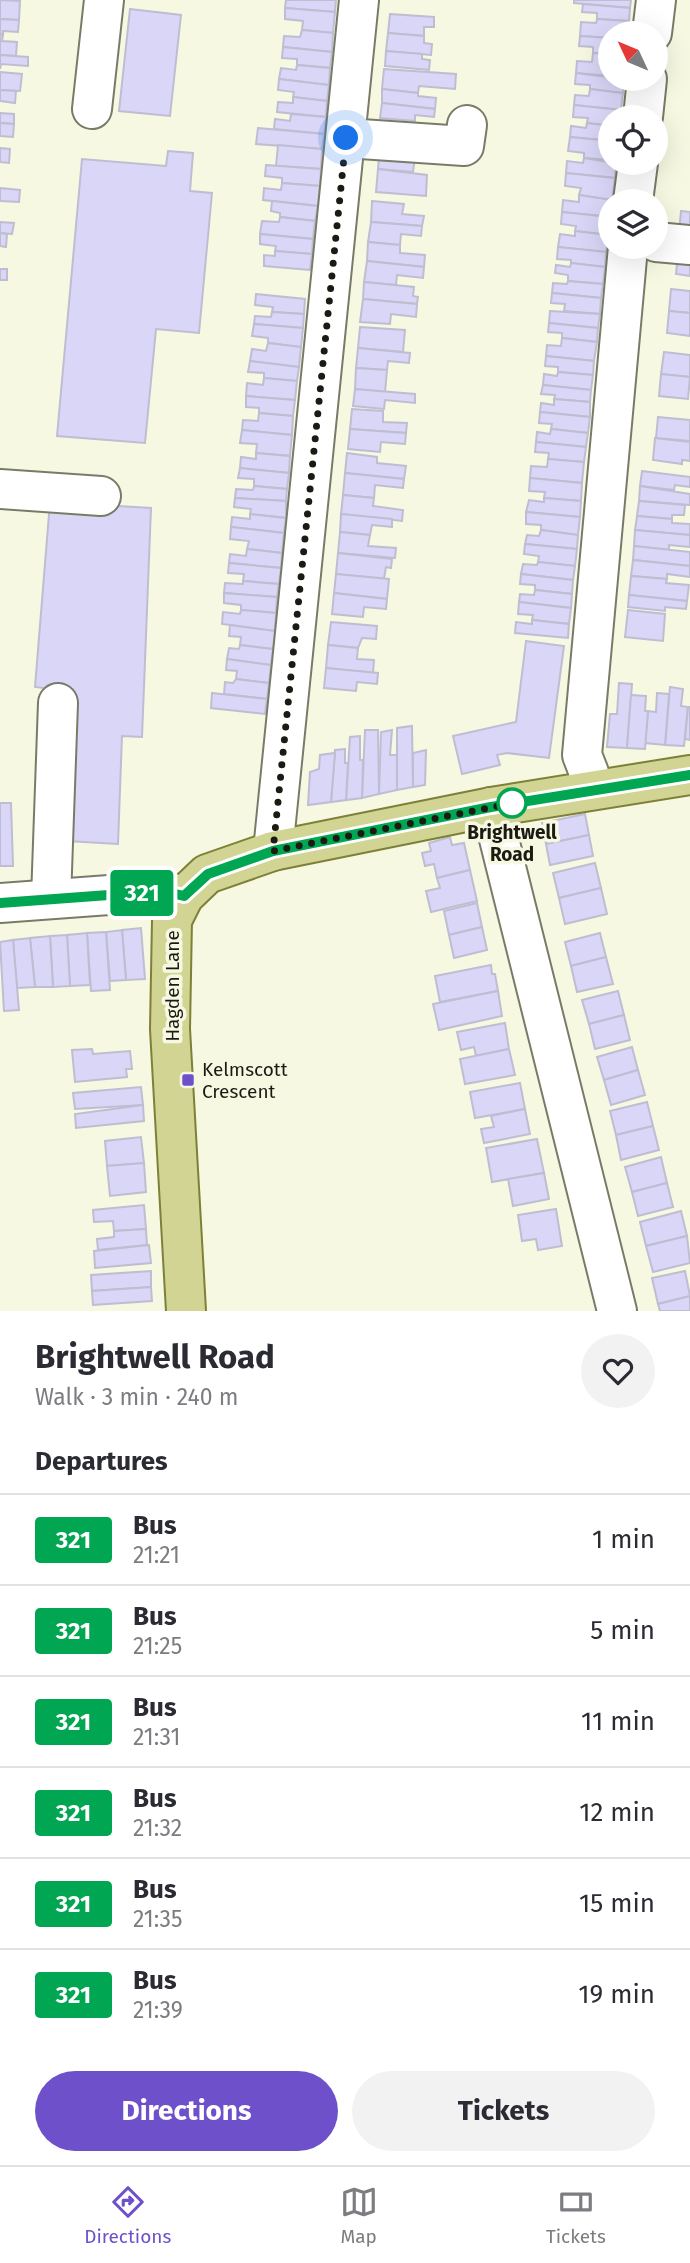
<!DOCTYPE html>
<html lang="en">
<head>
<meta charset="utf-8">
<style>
  body { margin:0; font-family:"Fira Sans",sans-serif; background:#f2f2f3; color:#2b2b33; height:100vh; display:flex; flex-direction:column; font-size:26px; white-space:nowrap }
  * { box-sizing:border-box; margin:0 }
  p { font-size:23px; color:#7c7c81 }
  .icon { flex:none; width:38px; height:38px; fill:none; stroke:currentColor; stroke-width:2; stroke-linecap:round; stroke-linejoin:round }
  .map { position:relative; height:1311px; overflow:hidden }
  .sheet { display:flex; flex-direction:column; background:#fff; flex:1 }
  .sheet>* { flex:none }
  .badge { padding:0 14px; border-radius:5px; font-size:24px; line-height:46px }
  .needle { width:46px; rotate:314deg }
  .buttons { position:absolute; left:598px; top:21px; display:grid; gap:14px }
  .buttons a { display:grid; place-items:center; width:70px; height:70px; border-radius:50%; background:#fff; box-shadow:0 7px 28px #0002; font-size:35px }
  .you { position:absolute; width:35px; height:35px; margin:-18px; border:5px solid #fff; border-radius:50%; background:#1a73e8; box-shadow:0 0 0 10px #1a73e833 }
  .map>.badge { position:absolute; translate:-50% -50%; box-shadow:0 0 0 4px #fff }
  h2 { padding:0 35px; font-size:26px; line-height:63px }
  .round { display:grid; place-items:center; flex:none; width:74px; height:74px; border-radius:37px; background:#f2f2f3 }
  .head { display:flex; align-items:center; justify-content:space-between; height:119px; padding:0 35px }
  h1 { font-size:33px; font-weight:700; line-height:52px }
  .primary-button { display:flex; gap:14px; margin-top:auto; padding:14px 35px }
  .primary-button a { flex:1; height:80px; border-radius:42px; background:#6e51ca; color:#fff; font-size:28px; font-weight:700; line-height:80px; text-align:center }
  .primary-button a+a { background:#f2f2f3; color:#2b2b33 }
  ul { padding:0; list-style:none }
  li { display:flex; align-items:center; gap:21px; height:91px; padding:0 35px; border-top:2px solid #e1e1e2 }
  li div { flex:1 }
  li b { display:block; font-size:26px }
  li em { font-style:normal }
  li .badge { min-width:77px; font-weight:700; text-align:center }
  .menu { display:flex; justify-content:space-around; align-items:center; height:98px; border-top:2px solid #e1e1e2; background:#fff; font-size:19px; color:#7c7c81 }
  .menu a { display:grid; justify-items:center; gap:4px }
  .menu .selected { color:#6e51ca }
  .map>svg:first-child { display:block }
</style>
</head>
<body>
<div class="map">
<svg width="690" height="1311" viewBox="0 0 690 1311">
  <rect width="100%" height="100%" fill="#f6f8e2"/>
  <g fill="#d9d6f7" stroke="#bfbdd1" stroke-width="2">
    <path d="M0,0L20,1L19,20L0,19Z"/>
    <path d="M286,0H336L335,12L285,8Z"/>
    <path d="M574,0H631L630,8L574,3Z"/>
    <path d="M583,4L630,8L629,21L597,19V13L582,12Z"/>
    <path d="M285,8L335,12L333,33L302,30L303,21L285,19Z"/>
    <path d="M130,9L181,15L170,116L119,111Z"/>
    <path d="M390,14L434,17V27H424V36L388,33Z"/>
    <path d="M0,19L19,20L18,32L3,31V35L0,34Z"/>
    <path d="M597,19L629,21L628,33H611V38L580,36L581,22L596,23Z"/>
    <path d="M302,30L333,33L332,52L283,47L284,36L300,37Z"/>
    <path d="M388,33L424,36V43L432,44L431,55L386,51Z"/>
    <path d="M0,34L3,35L2,41L17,42L16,56L0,55Z"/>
    <path d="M580,36L611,38V54L593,53V47L579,46Z"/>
    <path d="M283,47L332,52L330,68L297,65V59L282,58Z"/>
    <path d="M386,51L422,54V59L430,60L429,70L385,66Z"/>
    <path d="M593,53L611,54V76L576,73L577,61L592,62Z"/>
    <path d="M0,55L28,57V66L1,64L0,69Z"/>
    <path d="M297,65L330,68L329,85L279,79L281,68L296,70Z"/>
    <path d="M384,69L456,74L455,89L419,86L418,93L382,89Z"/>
    <path d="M0,72L22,74L20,91L0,90Z"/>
    <path d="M576,73L624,79L623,93L590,89V85L575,84Z"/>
    <path d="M279,79L329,85L327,101L293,97L294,92L278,90Z"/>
    <path d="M382,89L418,93V96L436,98L435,109L382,103Z"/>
    <path d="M590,89L623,93L621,110L574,105L575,95L589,96Z"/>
    <path d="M0,90L16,91L15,103L0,101Z"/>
    <path d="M293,97L327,101L326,117L277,112L278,102L293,103Z"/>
    <path d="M382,103L435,109L434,117L415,115V121L380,118Z"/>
    <path d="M574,105L621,110L620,117H611V126L587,123L588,118L573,117Z"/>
    <path d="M0,113L14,114V124L0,123Z"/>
    <path d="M291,114L326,117L324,134L274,129L275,119L290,121Z"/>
    <path d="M0,123L14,124L13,137L0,136Z"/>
    <path d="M587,123L611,126V141L570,137L571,126L586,128Z"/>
    <path d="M258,128L324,134L322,149L256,144Z"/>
    <path d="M570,137L611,141V160L584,158V153L568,151Z"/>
    <path d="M380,144L416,149L413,172L378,169Z"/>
    <path d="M278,145L322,149L321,169L276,166Z"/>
    <path d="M0,148L10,149L9,163L0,162Z"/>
    <path d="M168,151L193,153L190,191L212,193L199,333L156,329L145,443L57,436L82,159L166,166Z"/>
    <path d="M584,158L616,163L615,178L566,173L567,161L583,163Z"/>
    <path d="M266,165L321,169L320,186L282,183V178L265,176Z"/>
    <path d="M378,169L427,175L426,196L376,192Z"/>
    <path d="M566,173L615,178L612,200L579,195L581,188L565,186Z"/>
    <path d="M282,183L320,186L318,206L263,200L264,188L281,190Z"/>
    <path d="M0,188L20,190L19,202L0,201Z"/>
    <path d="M579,195L612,200L610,217L562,212L563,200L579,202Z"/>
    <path d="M272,201L318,206L315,221L280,217V213L271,211Z"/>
    <path d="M372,201L404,204L402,214L424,216L422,226L371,222Z"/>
    <path d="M681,211L690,212V233L679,232Z"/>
    <path d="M562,212L610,217L609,235L575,231L576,226L561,224Z"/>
    <path d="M280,217L315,221L313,239L260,234L262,221L279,222Z"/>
    <path d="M0,222L14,223L12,234L0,233Z"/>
    <path d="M371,222L422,226L421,236L401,234L400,245L368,242Z"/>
    <path d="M575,231L609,235L606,252L558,247L560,234L575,236Z"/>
    <path d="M0,233L7,234L6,247L0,246Z"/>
    <path d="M260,234L313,239L312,254L275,251L276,246L260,244Z"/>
    <path d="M368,242L400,245V253L425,255L424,267L367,261Z"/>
    <path d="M558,247L606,252L605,267L571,263V260L557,259Z"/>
    <path d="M275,251L312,254L310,270L264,266V255L275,256Z"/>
    <path d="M678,254L690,255V276L676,274Z"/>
    <path d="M367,261L424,267L423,278L397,275L396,285L364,282Z"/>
    <path d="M571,263L605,267L603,284L568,281V275L555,273L556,265L570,267Z"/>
    <rect x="0" y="269" width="7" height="11"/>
    <path d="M568,281L603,284L601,298L552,293L553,283L567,284Z"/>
    <path d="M364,282L414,287L413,296L418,297L417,304L363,299Z"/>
    <path d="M671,289L690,291V313L669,311Z"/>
    <path d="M552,293L601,298L600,314L564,311L565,304L551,303Z"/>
    <path d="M256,294L305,299L304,314L272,312L273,307L255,305Z"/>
    <path d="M363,299L417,304L416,317L391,314L390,324L360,322Z"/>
    <path d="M550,311L600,314L598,328L549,323Z"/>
    <path d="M669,311L690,313V336L667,333Z"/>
    <path d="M272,312L304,314L303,328L254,324L255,316L271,317Z"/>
    <path d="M549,323L598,328L597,342L562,338V333L548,332Z"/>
    <path d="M254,324L303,328L301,347L268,343V338L252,336Z"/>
    <path d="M360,327L405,330L403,352L358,348Z"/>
    <path d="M562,338L597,342L594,361L546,356L547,345L561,346Z"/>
    <path d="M268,343L301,347L299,367L250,361L252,349L266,351Z"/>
    <path d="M358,348L410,353L409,363L388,361L387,370L356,368Z"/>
    <path d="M664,352L690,355V377L661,374Z"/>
    <path d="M546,356L594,361L593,375L558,372V367L545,366Z"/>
    <path d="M250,361L299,367L297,381L264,378V373L248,372Z"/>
    <path d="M356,368L387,370L385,392L355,389Z"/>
    <path d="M558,372L593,375L591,390L543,385L544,374L557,376Z"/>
    <path d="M661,374L690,377L688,399L659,396Z"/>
    <path d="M264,378L297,381L295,400L246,396L247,383L263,385Z"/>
    <path d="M543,385L591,390L590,402L554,399L555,395L541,394Z"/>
    <path d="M355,389L415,394V403L385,400L384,409L353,406Z"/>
    <path d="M246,396L295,400L293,416L259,413V408L246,407Z"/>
    <path d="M554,399L590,402V417L540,412L541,403L554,405Z"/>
    <path d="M352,409L383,411V422L407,423L406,433L350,429Z"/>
    <path d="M540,412L590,417L588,433L551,429L552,424L539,423Z"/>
    <path d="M259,413L293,416L292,435L242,430L243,420L258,421Z"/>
    <path d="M658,417L690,420V441L656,438Z"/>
    <path d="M350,429L406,433L405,444L381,442L380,452L348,449Z"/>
    <path d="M551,429L588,433L586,447L536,442L537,432L550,434Z"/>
    <path d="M242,430L292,435L290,456L256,453L257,444L240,443Z"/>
    <path d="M655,438L690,442V461L682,460V464L653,460Z"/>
    <path d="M536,442L586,447L584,462L548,459L549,453L535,452Z"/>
    <path d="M256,453L290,456L289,473L240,468L241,457L256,459Z"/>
    <path d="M347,453L377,457V463L406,466L404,479L345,473Z"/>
    <path d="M548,459L584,462L582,483L530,478L531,466L547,467Z"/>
    <path d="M240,468L289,473L287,489L254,486V479L238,478Z"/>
    <path d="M642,471L690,477V487L675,485L674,490L640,486Z"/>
    <path d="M345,473L404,479L403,488L375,485L374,498L343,495Z"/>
    <path d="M530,478L582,483L581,501L544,498L545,492L529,491Z"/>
    <path d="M254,486L287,489L286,501L235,498L236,489L253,490Z"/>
    <path d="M640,486L690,494V505L639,501Z"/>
    <path d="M343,495L374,498L373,506L403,510L402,521L341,514Z"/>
    <path d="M235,498L286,501V518L250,514L251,509L234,507Z"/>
    <path d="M544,498L581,501L580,517L526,512L529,500L544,502Z"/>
    <path d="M639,501L685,505L684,515H672V519L637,516Z"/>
    <path d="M50,502L151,508L142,737L122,736L118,844L67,841L73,692L35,687Z"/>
    <path d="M526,512L580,517L578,535L541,530V525L526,524Z"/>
    <path d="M250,514L286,518L284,533L231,527L232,517L250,519Z"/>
    <path d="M341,514L392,519V527L372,525L370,535L340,532Z"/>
    <path d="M637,516L672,519V523L690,524V535L635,530Z"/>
    <path d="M231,527L284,533L282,553L247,549L249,541L230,539Z"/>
    <path d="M541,530L578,535L577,549L525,544L527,535L539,536Z"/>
    <path d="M635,530L690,535V547L669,545V550L634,546Z"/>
    <path d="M340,532L370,535L368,546L396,548L395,558L338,553Z"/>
    <path d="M525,544L577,549L575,566L538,562L539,556L524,554Z"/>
    <path d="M634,546L690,552V566L633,560Z"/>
    <path d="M247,549L282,553L281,568L229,563L230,554L246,556Z"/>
    <path d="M338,553L392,559L391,568L386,567L384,579L336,574Z"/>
    <path d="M633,560L690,566V577L667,574V579L631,576Z"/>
    <path d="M538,562L575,566L573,580L521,574L523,564L537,565Z"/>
    <path d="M229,563L281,568L279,584L243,581L244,574L228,573Z"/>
    <path d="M336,574L389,579L387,599L334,593Z"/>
    <path d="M521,574L573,580L572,594L535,590V585L520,584Z"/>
    <path d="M631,576L667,579L666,583L689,585L687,601L629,595Z"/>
    <path d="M243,581L279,584L277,597L224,593L225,583L243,584Z"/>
    <path d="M535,590L572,594L571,608L519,602L520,594L534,595Z"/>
    <path d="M224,593L277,597L276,613L241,610V605L224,603Z"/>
    <path d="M334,593L387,599L386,609L364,607L363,617L332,614Z"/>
    <path d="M629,595L687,601L686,609L665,607V611L628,607Z"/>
    <path d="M519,602L571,608L569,624L532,620L533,615L518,614Z"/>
    <path d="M241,610L276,613L275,631L222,624L223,612L240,614Z"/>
    <path d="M628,610L665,614L663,641L625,637Z"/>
    <path d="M532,620L569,624L568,638L515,633L516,622L532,624Z"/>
    <path d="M331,622L377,626L376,639L362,638L358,648L328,645Z"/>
    <path d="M230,625L275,631L273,649L240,645L241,637L229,636Z"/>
    <path d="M526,641L564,646L549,758L507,753L497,755L500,765L462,774L453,736L516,722Z"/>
    <path d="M240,645L273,649L271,665L227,659L229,648L239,649Z"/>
    <path d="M328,645L358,648L357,659L374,660L373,673L326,668Z"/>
    <path d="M227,659L271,665L269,683L236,679L237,671L226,670Z"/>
    <path d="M326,668L378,673L377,684L357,682L356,691L324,688Z"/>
    <path d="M236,679L269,683L267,699L224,694L225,682L233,683Z"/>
    <path d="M619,683L632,684L627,748L607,747L610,714H617Z"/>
    <path d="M670,687L683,689L681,706L688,707L684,746L665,745Z"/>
    <path d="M212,693L267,699L265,714L211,708Z"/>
    <path d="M657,693L669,694L665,745L645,743L648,711L656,712Z"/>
    <path d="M631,695L646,696L645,711H648L645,749L627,748Z"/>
    <path d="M688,707H690V740L685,739Z"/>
    <path d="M412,726L413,787L397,790V728Z"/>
    <path d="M365,730H378L379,794L362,798Z"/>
    <path d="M392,730L390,755H397V790L379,794L381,732Z"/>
    <path d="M360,736V760H363L362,798L346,800L350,737Z"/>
    <path d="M345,749V763H348L346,800L331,802L335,750Z"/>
    <path d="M426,750L425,785L413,787V753Z"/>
    <path d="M335,753L331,802L308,805L310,772L319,769L320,755Z"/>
    <path d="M0,803H11L13,866H0Z"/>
    <path d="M585,814L589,835L546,844L542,823Z"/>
    <path d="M589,835L593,856L550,865L546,844Z"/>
    <path d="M450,837L452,845L464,843L470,870L437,878L434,864L425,866L422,853L431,851L429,843Z"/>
    <path d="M595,863L601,888L559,898L553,873Z"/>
    <path d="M470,870L477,901L431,912L426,891L440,888L437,878Z"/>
    <path d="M601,888L607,914L565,924L559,898Z"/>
    <path d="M477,903L482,927L449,935L444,911Z"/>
    <path d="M482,927L487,950L454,958L449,935Z"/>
    <path d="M141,928L145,979L126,980L122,930Z"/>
    <path d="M122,930L126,980L110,981L106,932Z"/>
    <path d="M106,932L110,990L91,991L87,933Z"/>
    <path d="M87,933L90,985L70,986L67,935Z"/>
    <path d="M600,933L606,957L571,966L565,942Z"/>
    <path d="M67,935L70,986L53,987L50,936Z"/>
    <path d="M50,936L53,987H35L30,938Z"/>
    <path d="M30,938L35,987L17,988L13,940Z"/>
    <path d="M13,940L19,1010L4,1011L0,942Z"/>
    <path d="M606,957L613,984L577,992L571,966Z"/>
    <path d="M491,965L492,974H495L498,991L440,1002L435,976Z"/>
    <path d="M498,991L502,1016L439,1030L433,1004Z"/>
    <path d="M618,991L624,1015L589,1024L582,1000Z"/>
    <path d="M624,1015L630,1040L595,1049L589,1024Z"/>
    <path d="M505,1023L509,1049L476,1056L474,1047L461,1050L457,1032Z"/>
    <path d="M632,1047L638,1070L604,1080L597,1057Z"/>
    <path d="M92,1049L93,1054L130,1051L132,1069H126L127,1077L75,1082L72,1050Z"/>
    <path d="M509,1049L515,1075L465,1084L460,1059Z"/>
    <path d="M638,1070L645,1095L611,1105L604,1080Z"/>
    <path d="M520,1083L525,1109L475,1118L470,1092Z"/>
    <path d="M141,1087L143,1105L75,1109L73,1093Z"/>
    <path d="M647,1102L653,1126L616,1135L610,1111Z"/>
    <path d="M143,1105L144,1121L76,1128L75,1114Z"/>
    <path d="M525,1109L530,1134L484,1143L481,1129L494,1127L491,1116Z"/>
    <path d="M653,1126L659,1150L621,1160L616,1135Z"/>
    <path d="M141,1137L144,1163L107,1166L105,1141Z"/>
    <path d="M537,1139L544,1173L492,1182L486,1148Z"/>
    <path d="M661,1157L667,1183L632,1192L625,1167Z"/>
    <path d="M144,1163L146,1192L110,1196L107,1166Z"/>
    <path d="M544,1173L549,1199L513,1206L508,1179Z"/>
    <path d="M667,1183L673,1207L638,1216L632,1192Z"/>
    <path d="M144,1205L146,1229L114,1231L113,1221L94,1222L93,1210Z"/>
    <path d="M556,1209L562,1246L538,1250L536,1239L522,1241L518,1215Z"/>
    <path d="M681,1211L687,1236L646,1246L640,1222Z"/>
    <path d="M146,1229L147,1245L98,1250L97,1239L114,1237V1231Z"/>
    <path d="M687,1236L690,1263L653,1272L646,1246Z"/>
    <path d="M149,1245L151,1263L95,1268L94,1251Z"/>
    <path d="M151,1271V1287L92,1291L91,1275Z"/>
    <path d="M685,1271L690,1296L658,1304L652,1278Z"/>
    <path d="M151,1287L152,1301L93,1305L92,1291Z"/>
    <path d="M690,1296V1311H660L658,1304Z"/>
  </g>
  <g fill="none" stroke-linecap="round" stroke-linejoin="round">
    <defs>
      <g id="minor">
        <path d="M652,33L656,0"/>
        <path d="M92,109L104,0"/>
        <path d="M643,117L647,79"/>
        <path d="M346,138L464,146L467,125"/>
        <path d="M633,201L638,163"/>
        <path d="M656,242L690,245"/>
        <path d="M0,489L101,496"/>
        <path d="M590,790L589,773L582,755L628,247"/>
        <path d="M491,807L617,1311"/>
        <path d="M273,851L359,0"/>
        <path d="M51,899L58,703"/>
        <path d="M0,903L163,891L184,896"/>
      </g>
      <path id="major" d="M186,1311L170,1029L172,920L184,896L207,874L273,851L491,807L690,775"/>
    </defs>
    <use href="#minor" stroke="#797b68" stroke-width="42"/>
    <use href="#major" stroke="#7e8037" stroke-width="42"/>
    <use href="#minor" stroke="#fff" stroke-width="38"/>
    <use href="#major" stroke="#d1d492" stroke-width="38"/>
  </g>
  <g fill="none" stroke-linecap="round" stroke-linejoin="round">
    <defs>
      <path id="line" d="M0,903L163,891L184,896L208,874L273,851L491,807L690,775"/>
    </defs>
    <use href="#line" stroke="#fff" stroke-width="16"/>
    <use href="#line" stroke="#00a651" stroke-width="10"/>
    <path stroke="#1b1b14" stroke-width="7" stroke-dasharray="0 12.6" d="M346,138L273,851L518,802L512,803"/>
  </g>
  <circle fill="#fff" stroke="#00a651" stroke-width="3.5" cx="512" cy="803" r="14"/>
  <rect fill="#6e51ca" stroke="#f6f8e2" stroke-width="2.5" x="181" y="1073" width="14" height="14" rx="3.5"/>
  <g text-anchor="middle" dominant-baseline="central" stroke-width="7" stroke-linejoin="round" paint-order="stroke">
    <g font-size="19" font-weight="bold" fill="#1b1b14" stroke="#f6f8e2">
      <text x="512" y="832">Brightwell<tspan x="512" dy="22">Road</tspan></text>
    </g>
    <g font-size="19" fill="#1b1b14" stroke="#f6f8e2">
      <text transform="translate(172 986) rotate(-90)">Hagden Lane</text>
    </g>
    <g font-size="19" fill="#1b1b14" stroke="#f6f8e2" text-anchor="start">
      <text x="202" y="1069">Kelmscott<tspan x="202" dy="22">Crescent</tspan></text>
    </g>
  </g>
</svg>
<div class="buttons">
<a><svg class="needle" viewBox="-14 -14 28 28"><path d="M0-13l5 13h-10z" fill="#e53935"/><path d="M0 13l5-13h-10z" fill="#7c7c81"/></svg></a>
<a><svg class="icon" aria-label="locate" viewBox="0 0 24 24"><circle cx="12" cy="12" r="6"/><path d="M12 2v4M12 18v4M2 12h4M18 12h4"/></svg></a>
<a><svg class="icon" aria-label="layers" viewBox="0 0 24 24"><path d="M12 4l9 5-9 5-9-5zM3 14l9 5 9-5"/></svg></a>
</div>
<div class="you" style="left:346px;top:138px"></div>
<b class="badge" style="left:142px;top:893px;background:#00a651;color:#fff">321</b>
</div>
<section class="sheet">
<div class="head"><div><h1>Brightwell Road</h1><p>Walk · 3 min · 240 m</p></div><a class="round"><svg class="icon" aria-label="heart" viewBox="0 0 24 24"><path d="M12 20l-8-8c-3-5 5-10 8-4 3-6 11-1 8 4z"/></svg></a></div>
<h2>Departures</h2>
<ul>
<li><span class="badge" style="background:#00a651;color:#fff">321</span><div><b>Bus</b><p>21:21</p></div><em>1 min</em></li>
<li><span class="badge" style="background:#00a651;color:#fff">321</span><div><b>Bus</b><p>21:25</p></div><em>5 min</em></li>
<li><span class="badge" style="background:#00a651;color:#fff">321</span><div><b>Bus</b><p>21:31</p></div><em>11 min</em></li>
<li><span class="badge" style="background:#00a651;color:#fff">321</span><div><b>Bus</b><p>21:32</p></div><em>12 min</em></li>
<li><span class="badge" style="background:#00a651;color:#fff">321</span><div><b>Bus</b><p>21:35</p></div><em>15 min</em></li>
<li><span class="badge" style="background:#00a651;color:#fff">321</span><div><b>Bus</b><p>21:39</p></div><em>19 min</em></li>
</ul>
<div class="primary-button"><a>Directions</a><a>Tickets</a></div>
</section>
<nav class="menu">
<a class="selected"><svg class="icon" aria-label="directions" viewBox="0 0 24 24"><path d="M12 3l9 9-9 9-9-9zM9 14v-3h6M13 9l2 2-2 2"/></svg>Directions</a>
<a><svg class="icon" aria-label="map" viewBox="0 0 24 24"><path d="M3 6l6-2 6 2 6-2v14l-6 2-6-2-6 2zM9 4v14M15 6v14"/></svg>Map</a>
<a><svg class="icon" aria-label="tickets" viewBox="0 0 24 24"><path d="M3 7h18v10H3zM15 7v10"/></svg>Tickets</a>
</nav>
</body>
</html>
